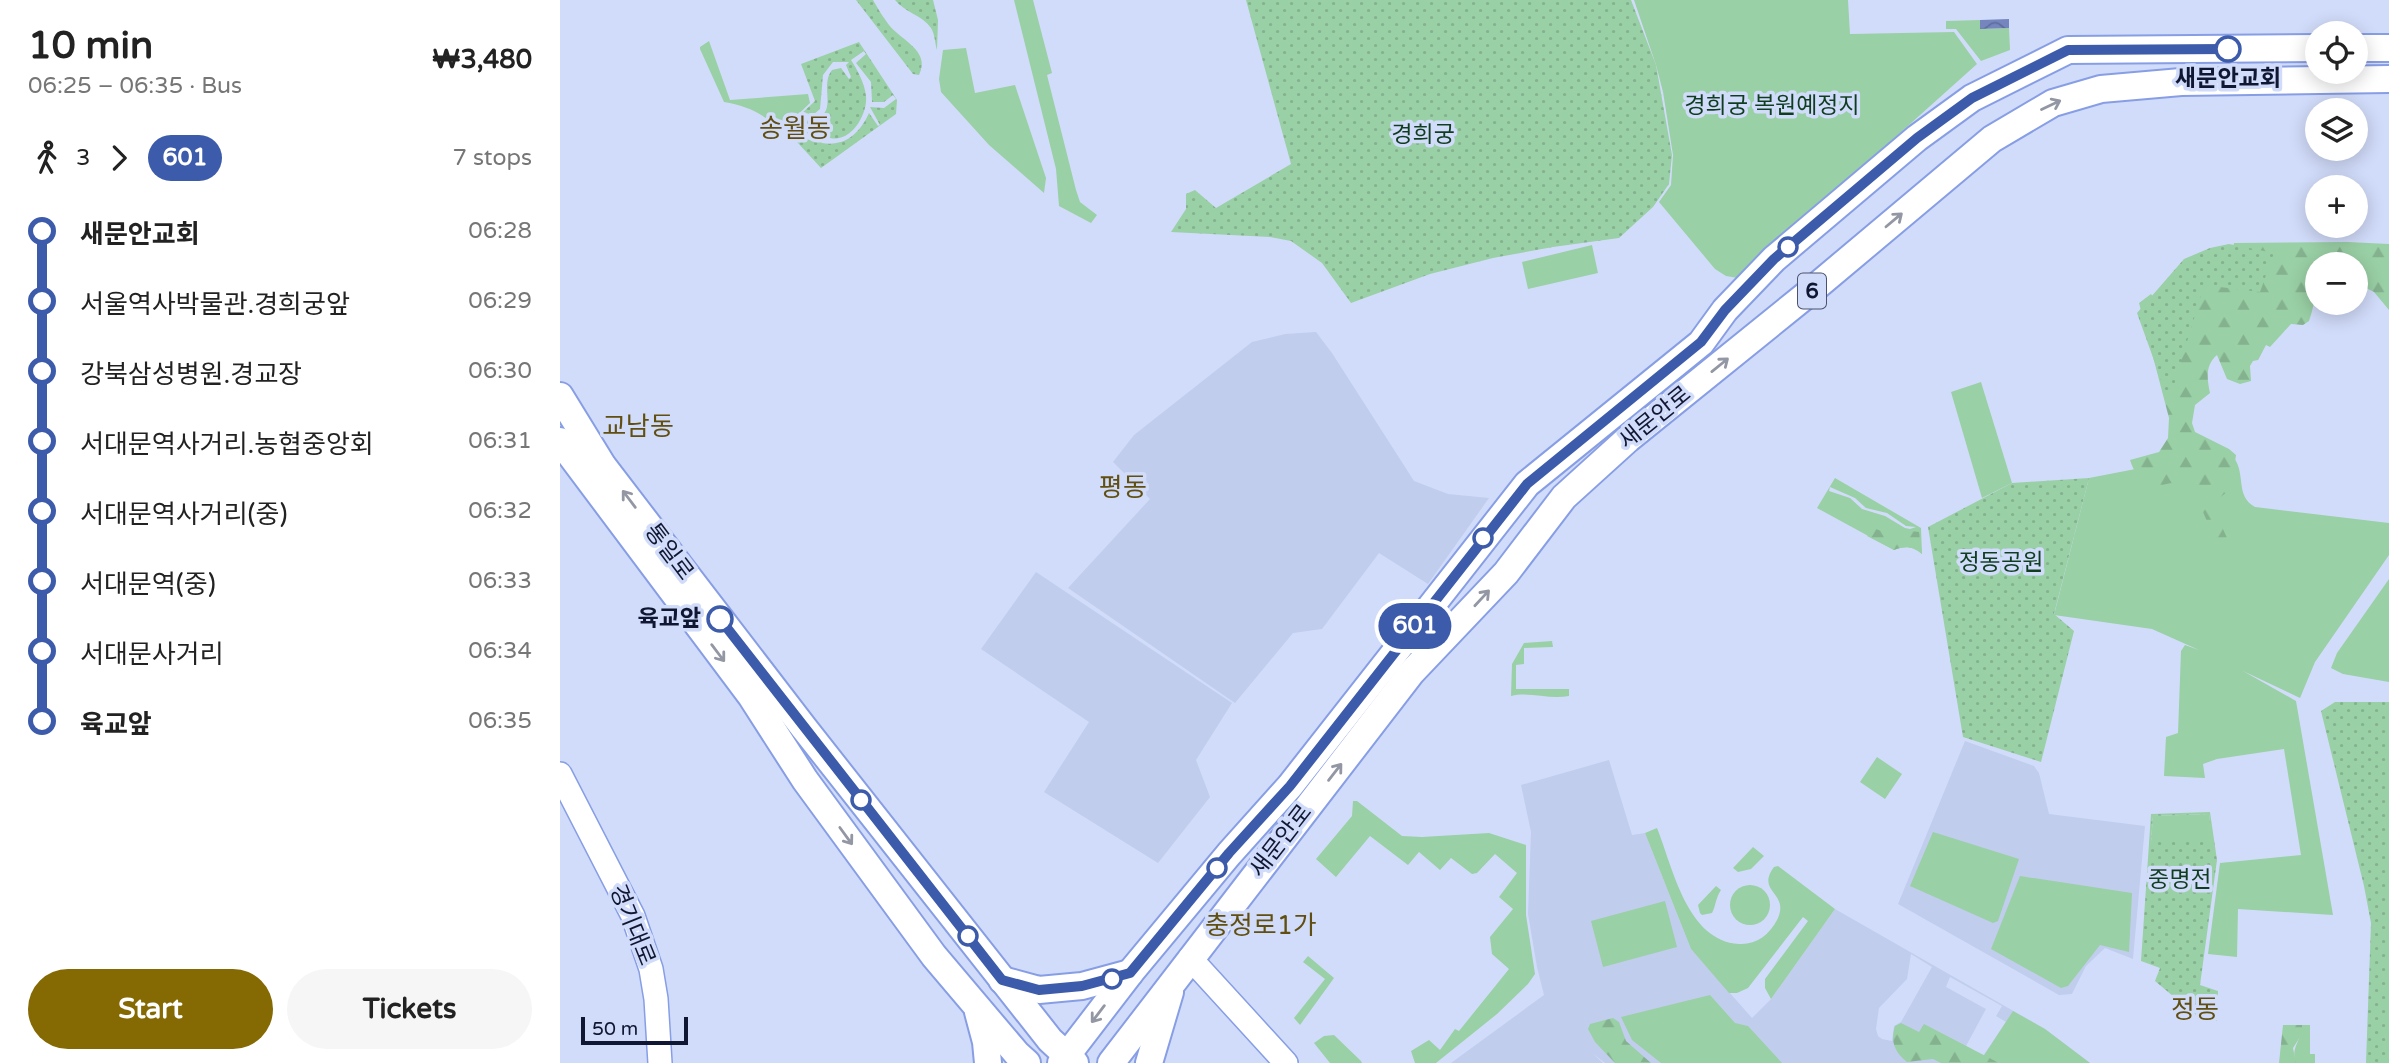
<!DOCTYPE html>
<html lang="en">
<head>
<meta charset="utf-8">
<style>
  body { margin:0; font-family:"Varela Round","Noto Sans KR",sans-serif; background:#f6f6f6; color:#222; height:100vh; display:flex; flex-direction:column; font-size:26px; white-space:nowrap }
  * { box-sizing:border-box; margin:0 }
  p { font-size:23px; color:#767676 }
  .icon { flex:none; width:38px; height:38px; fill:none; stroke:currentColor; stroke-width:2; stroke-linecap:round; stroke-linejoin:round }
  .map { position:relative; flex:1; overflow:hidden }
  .side { display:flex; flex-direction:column; background:#fff; width:560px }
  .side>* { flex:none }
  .badge { padding:0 14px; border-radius:23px; font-size:24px; line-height:46px }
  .tools { position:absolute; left:1745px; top:21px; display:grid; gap:14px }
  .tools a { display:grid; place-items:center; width:63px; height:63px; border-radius:50%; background:#fff; box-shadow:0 4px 18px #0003; font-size:35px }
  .scale { position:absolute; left:21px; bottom:18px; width:107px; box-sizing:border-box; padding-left:7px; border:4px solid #101732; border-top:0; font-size:19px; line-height:24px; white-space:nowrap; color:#101732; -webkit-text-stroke:5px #d1dcfa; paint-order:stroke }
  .map>.badge { position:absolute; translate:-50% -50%; box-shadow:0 0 0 4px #fff }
  .legs { display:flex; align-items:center; gap:10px; height:77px; padding:0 28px; font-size:23px }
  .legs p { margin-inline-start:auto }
  .overview { display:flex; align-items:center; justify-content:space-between; height:119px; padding:0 28px }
  h1 { font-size:38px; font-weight:800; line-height:52px }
  .primary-button { display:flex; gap:14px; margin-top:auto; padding:14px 28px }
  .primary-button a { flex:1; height:80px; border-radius:42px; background:#856903; color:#fff; font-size:28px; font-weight:800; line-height:80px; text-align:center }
  .primary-button a+a { background:#f6f6f6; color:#222 }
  ul { padding:0 28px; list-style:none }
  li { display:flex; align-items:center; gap:24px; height:70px; font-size:26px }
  li i { display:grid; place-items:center; width:10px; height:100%; margin:0 9px; background:currentColor }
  li i::after { content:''; width:18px; height:18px; margin:-9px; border:5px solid; border-radius:50%; background:#fff }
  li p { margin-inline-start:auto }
  li:first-child i { background:linear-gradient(#0000 50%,currentColor 0) }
  li:last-child i { background:linear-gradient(currentColor 50%,#0000 0) }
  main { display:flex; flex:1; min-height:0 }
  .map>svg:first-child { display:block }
</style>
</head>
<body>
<main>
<section class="side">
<div class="overview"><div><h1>10 min</h1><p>06:25 – 06:35 · Bus</p></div><b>₩3,480</b></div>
<div class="legs"><svg class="icon" aria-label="walk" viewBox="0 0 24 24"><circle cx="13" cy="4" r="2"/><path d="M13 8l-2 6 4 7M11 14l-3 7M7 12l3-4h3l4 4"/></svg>3<svg class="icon" aria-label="forward" viewBox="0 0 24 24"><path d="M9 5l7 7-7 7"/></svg><b class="badge" style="background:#3d5bab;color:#fff">601</b><p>7 stops</p></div>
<ul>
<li><i style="color:#3d5bab"></i><b>새문안교회</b><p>06:28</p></li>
<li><i style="color:#3d5bab"></i><span>서울역사박물관.경희궁앞</span><p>06:29</p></li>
<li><i style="color:#3d5bab"></i><span>강북삼성병원.경교장</span><p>06:30</p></li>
<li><i style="color:#3d5bab"></i><span>서대문역사거리.농협중앙회</span><p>06:31</p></li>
<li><i style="color:#3d5bab"></i><span>서대문역사거리(중)</span><p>06:32</p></li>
<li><i style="color:#3d5bab"></i><span>서대문역(중)</span><p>06:33</p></li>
<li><i style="color:#3d5bab"></i><span>서대문사거리</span><p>06:34</p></li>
<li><i style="color:#3d5bab"></i><b>육교앞</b><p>06:35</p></li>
</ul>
<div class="primary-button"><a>Start</a><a>Tickets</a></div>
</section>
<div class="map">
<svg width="1829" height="1063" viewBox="0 0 1829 1063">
  <defs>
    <pattern id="forest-firs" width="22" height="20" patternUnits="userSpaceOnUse" patternTransform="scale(1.75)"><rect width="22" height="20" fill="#9ad0a5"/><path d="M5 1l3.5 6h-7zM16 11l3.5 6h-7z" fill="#84b28e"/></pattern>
    <pattern id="park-dots" width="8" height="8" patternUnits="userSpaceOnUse" patternTransform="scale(1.75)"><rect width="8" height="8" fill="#9ad0a5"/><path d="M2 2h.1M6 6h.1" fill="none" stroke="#84b28e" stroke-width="1.8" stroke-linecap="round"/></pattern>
    <pattern id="water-waves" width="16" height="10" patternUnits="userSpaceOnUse" patternTransform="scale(1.75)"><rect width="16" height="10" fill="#7586bf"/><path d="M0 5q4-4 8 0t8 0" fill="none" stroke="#5f6d9c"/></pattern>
  </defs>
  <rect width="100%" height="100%" fill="#d1dcfa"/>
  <g fill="#c1cded" fill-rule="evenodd">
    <path d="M756,332L772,353L854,481L888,494L929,498L868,584L819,553L762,629L733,633L675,703L508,588L590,499L553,462L574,435L692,342L725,334Z"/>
    <path d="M476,572L672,703L636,760L650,797L598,863L484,792L529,722L421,649Z"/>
    <path d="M1405,741L1474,766L1479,773L1489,814L1585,826L1573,959L1545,948L1526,966L1512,994L1499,995L1338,904Z"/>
    <path d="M1049,760L1072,835L1085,833L1131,949L1192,1018L1211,999L1275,909L1485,1029L1530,1063H1045L1032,1053L1043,1063H891L984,995L977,967L968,914L971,832L961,785ZM1351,954L1372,967L1341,1022L1334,1026L1332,1041L1322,1039L1318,1036L1316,1029L1319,1008L1347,979ZM1390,977L1442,1006L1436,1016L1446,1022L1423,1056L1406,1046L1426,1009L1386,987Z"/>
  </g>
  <g fill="#9ad0a5" fill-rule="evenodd">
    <path d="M454,0H473L492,73L487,75L516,190L520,202L537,215L531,223L499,206L496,169Z"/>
    <path d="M1074,0H1288L1290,34L1394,32L1417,64L1178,278L1166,276L1155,269L1099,202L1111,185L1113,155L1103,92L1096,65Z"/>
    <path d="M1420,20L1421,29L1449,28L1450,50L1421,61L1396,29H1386V21Z"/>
    <path d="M149,41L170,100L248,94L250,103L224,128L218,130C203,112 186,106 164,102L140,49V47Z"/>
    <path d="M406,48L415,93L455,85L486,178L484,193L429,145L381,92L379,79L383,50Z"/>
    <path d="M1032,245L1038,273L968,289L962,262Z"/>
    <path d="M1421,382L1452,483L1422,498L1391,392Z"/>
    <path d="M1674,458C1686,474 1675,496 1695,507L1829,523V555L1755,662L1740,698L1683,671L1736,701L1773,915L1678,909L1677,957L1648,954L1660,863L1741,855L1724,749L1657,759L1643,764L1645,778L1604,776L1606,737L1618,733L1621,651L1625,645L1639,650L1592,629L1494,615L1529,478L1622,460Z"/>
    <path d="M1275,478L1361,528L1362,554C1352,546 1345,546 1334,550L1257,508ZM1270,487L1295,498L1306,508L1327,513L1346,526L1356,527L1350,529L1345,528L1325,516L1302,509L1290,498L1269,491Z"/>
    <path d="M1829,579V682L1783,674L1771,668L1777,653Z"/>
    <path d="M992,641L993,647L964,648V664L956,665V689H1009V696C989,700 970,691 951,696L952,664L964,643Z"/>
    <path d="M1317,757L1342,774L1325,799L1300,782Z"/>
    <path d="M793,801H797L842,836L862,837L929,833L966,845V915L975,974L968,984L937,1014L876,1063H855L851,1051L869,1040L880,1050L895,1029L899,1031L949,969L932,954L930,937L953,909L939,897L957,873L935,854L917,873L912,874L891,858L880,870L859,852L848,865L810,836L776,877L756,859L792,816Z"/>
    <path d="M1649,814L1653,842H1591L1593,816Z"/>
    <path d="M1097,828C1113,868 1127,941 1179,944C1196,945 1209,935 1217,920C1231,892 1195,893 1214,867L1218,866L1275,909L1211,999L1205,988V979L1248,921L1243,917L1188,988L1177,993H1169L1131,949L1085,833Z"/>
    <path d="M1373,832L1459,859L1438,921L1433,923L1350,886Z"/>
    <path d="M1193,847L1204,856L1191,869L1178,872L1173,868Z"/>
    <path d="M1460,876L1572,893L1569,952L1540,945L1508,986L1501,988L1431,949Z"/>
    <circle cx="1190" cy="905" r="20"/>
    <path d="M1156,886L1161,890C1155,899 1156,906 1152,913L1142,915L1140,913L1138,905Z"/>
    <path d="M1105,901L1117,947L1043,967L1031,921Z"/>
    <path d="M748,956L774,978L740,1025L734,1018L765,979L743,962Z"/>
    <path d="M1150,995L1175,1023L1188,1026L1222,1063H1101L1072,1040L1061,1017Z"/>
    <path d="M1453,1011L1485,1029L1530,1063H1440L1423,1057Z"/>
    <path d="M1742,1025H1750V1054H1755V1063H1736C1730,1047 1742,1041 1742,1025Z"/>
    <path d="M774,1035L801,1061L802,1063H770L754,1043L764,1036Z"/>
  </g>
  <g fill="url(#forest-firs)">
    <path d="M1788,242L1829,244V310L1814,292L1796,283V264H1757C1757,285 1756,301 1749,321L1743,325L1731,324L1710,347L1706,345L1698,360L1693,361L1690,366L1691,381L1680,384L1667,379L1657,355C1645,365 1647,379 1650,393L1635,405L1632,423L1635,432L1669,449L1676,455C1673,474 1674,496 1652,500V505L1668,540V545C1636,532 1646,464 1595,488C1582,483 1574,473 1570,460L1599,452L1608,438L1609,418L1579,303L1591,294L1596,301L1673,248L1674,243Z"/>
    <path d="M1313,528L1338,537L1343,530L1359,532L1362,554C1352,546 1345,546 1334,550L1307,536Z"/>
    <path d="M1053,1018L1059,1022L1066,1041L1091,1063H1055L1035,1042L1028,1029L1030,1024Z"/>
    <path d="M1341,1023L1359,1032L1364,1024L1439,1063H1381L1373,1059L1347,1062C1335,1052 1330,1042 1335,1026Z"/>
    <path d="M1723,1025H1742V1034L1733,1048L1736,1063H1719Z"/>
  </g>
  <g fill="url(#park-dots)" fill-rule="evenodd">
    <path d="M296,0H313C318,9 323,17 329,25C342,41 371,51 359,75L353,74Z"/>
    <path d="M335,0H373L378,20L377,50C375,44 375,34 371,28C362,15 344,12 335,0Z"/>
    <path d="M686,0H1071L1096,65L1112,155L1109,184L1093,207L1059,238L993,247L933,258L870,274L791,303L762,263L731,241L710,237L611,232L626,209V194L635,190L656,208L731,164Z"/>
    <path d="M299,42L337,100L336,114L261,168L225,129L255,101L241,64ZM304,51L306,54L296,63L311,82L312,102H324L333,95L336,99L324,108L310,107L320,125L318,126L309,113C300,133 285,147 262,143L255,136L249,140L235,129L241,123L246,127L244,130L249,135L257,128C261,131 265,137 270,138C292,143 308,113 306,96C305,84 297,69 291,60ZM273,62H289L286,65L291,77L289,79L281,68L272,70C258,88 282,114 249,122L246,119L237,126L235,123L246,113L253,115L260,109L263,75Z"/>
    <path d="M1669,244L1714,253L1700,292L1644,285L1609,402L1577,313L1624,259L1650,248Z"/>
    <path d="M1529,478L1494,614L1514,631L1481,762L1403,737L1368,527L1452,483Z"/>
    <path d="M1775,702H1829V1063H1806L1811,923L1804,886L1761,711Z"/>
    <path d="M1650,812L1657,860L1640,985L1658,991L1657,1021L1644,1016L1638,1017L1595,981L1600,968L1581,961L1591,814ZM1649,814L1652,842L1591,841L1593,816Z"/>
  </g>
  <path fill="url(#water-waves)" d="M1449,19V28L1420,29V20Z"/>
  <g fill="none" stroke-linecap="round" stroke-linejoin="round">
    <defs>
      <g id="secondary">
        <path d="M0,774L73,916L91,969L96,999L100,1063"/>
        <path d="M630,958L726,1063"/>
      </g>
      <g id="primary">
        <path d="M1796,48H1829"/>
        <path d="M0,396L43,466L244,728L490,1040L515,1063"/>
        <path d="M0,441L191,696L245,780L374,956L457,1054L467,1063"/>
        <path d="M442,980L479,990L522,986L570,973"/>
        <path d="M418,1012L426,1042L428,1063"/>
        <path d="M501,1063L570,973L669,854L730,786L967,484L1141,343L1165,310L1214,259L1357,138L1412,98L1508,50L1757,48"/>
        <path d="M551,1063L851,673L946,573L1004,497L1068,439L1245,296L1432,139L1493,103L1541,89L1621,82L1829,79"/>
        <path d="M589,1063L610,992"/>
      </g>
    </defs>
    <use href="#secondary" stroke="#879ee5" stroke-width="26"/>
    <use href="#primary" stroke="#879ee5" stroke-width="30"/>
    <use href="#secondary" stroke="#fff" stroke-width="23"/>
    <use href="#primary" stroke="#fff" stroke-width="26"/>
  </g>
  <defs><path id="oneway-shaft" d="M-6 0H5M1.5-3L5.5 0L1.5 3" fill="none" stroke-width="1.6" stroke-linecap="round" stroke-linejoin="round" transform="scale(1.75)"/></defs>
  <g stroke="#9397a3">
    <use href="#oneway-shaft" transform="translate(1491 105) rotate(-25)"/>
    <use href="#oneway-shaft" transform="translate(1334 220) rotate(-40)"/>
    <use href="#oneway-shaft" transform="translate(1160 365) rotate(-39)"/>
    <use href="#oneway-shaft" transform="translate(69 499) rotate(-127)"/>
    <use href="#oneway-shaft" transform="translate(922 598) rotate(-47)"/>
    <use href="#oneway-shaft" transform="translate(158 653) rotate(53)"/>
    <use href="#oneway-shaft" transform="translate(775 772) rotate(-52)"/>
    <use href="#oneway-shaft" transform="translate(286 836) rotate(54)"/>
    <use href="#oneway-shaft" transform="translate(538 1014) rotate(127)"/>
  </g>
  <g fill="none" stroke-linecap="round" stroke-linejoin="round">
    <defs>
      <path id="line-1" d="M160,619L442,980L479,990L522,986L570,973L669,853L730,786L967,484L1141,342L1165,310L1214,259L1357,138L1412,98L1508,50L1668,49"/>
    </defs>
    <use href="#line-1" stroke="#fff" stroke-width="16"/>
    <use href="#line-1" stroke="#3d5bab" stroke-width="10"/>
  </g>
  <g fill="#fff" stroke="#3d5bab" stroke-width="3.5">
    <circle cx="1668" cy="49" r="12"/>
    <circle cx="1228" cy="247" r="9"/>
    <circle cx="923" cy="538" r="9"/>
    <circle cx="160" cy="619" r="12"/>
    <circle cx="301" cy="800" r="9"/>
    <circle cx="657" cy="868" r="9"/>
    <circle cx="408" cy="936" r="9"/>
    <circle cx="552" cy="979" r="9"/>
  </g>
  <g text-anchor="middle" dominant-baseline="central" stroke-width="7" stroke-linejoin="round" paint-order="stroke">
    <rect fill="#d1dcfa" stroke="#4a526e" stroke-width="2" x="1238" y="273.5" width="28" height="35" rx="5"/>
    <g font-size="21" font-weight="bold" fill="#101732">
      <text x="1252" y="291">6</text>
    </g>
    <g font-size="23" font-weight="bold" fill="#101732" stroke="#d1dcfa">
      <text x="1668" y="79">새문안교회</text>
      <text x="141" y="619" text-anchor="end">육교앞</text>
    </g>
    <g font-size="23" fill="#113d1f" stroke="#d1dcfa">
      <text x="1212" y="106">경희궁 복원예정지</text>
      <text x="863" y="135">경희궁</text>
      <text x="1441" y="563">정동공원</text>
      <text x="1620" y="880">중명전</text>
    </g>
    <g font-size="23" fill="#101732" stroke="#d1dcfa">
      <text transform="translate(1095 418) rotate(-39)">새문안로</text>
      <text transform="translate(109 552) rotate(53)">통일로</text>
      <text transform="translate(721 841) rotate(-52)">새문안로</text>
      <text transform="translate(72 925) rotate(68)">경기대로</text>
    </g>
    <g font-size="26" fill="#614e11" stroke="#d1dcfa">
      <text x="235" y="128">송월동</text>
      <text x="78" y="426">교남동</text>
      <text x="563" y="487">평동</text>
      <text x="701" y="925">충정로1가</text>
      <text x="1635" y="1009">정동</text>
    </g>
  </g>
</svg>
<div class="tools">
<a><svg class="icon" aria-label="locate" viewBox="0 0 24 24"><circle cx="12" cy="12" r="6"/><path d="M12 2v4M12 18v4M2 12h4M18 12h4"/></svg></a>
<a><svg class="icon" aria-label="layers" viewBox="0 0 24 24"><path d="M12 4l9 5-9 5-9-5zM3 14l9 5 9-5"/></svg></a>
<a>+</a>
<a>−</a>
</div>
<div class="scale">50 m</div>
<b class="badge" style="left:855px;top:626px;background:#3d5bab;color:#fff">601</b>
</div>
</main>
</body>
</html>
